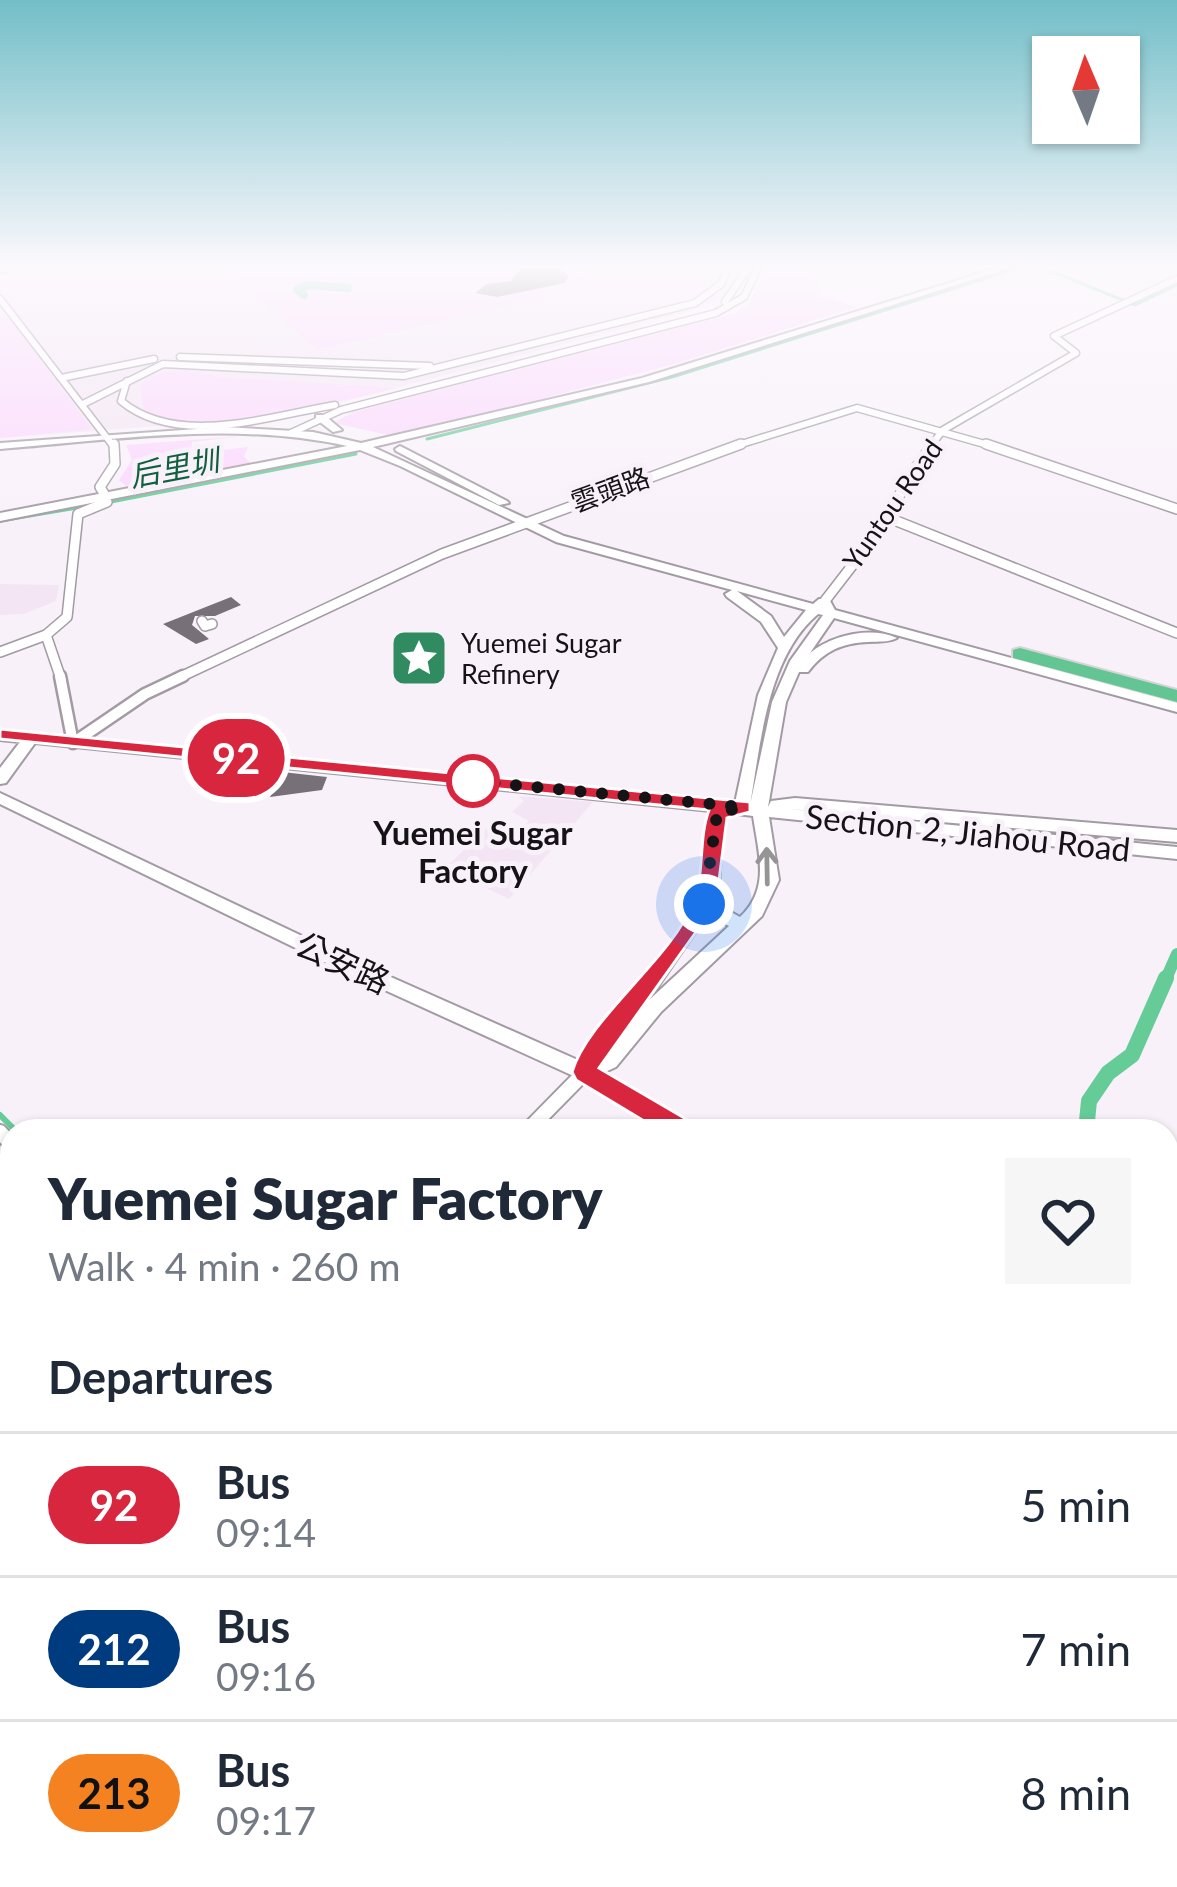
<!DOCTYPE html>
<html lang="en">
<head>
<meta charset="utf-8">
<style>
  body { margin:0; font-family:Lato,"Noto Sans TC",sans-serif; background:#f6f6f7; color:#1f2937; height:100vh; display:flex; flex-direction:column; font-size:45px; white-space:nowrap }
  * { box-sizing:border-box; margin:0 }
  p { font-size:39px; color:#747a83 }
  .icon { flex:none; width:66px; height:66px; fill:none; stroke:currentColor; stroke-width:2; stroke-linecap:round; stroke-linejoin:round }
  .map { position:relative; flex:1; overflow:hidden }
  .side { position:absolute; left:0px; top:1119px; width:1179px; height:768px; display:flex; flex-direction:column; background:#fff; border-radius:36px 36px 0 0; box-shadow:0 3px 9px #0004 }
  .side>* { flex:none }
  .badge { padding:0 24px; border-radius:39px; font-size:42px; line-height:78px }
  .needle { width:78px; rotate:358deg }
  .controls { position:absolute; left:1032px; top:36px; display:grid; gap:24px }
  .controls a { display:grid; place-items:center; width:108px; height:108px; border-radius:0px; background:#fff; box-shadow:0 3px 9px #0004; font-size:60px }
  .you { position:absolute; width:60px; height:60px; margin:-30px; border:9px solid #fff; border-radius:50%; background:#1a73e8; box-shadow:0 0 0 18px #1a73e833 }
  .map>.badge { position:absolute; translate:-50% -50%; box-shadow:0 0 0 6px #fff }
  h2 { padding:0 48px; font-size:45px; line-height:108px }
  .round { display:grid; place-items:center; flex:none; width:126px; height:126px; border-radius:0px; background:#f6f6f7 }
  .headline { display:flex; align-items:center; justify-content:space-between; height:204px; padding:0 48px }
  h1 { font-size:57px; font-weight:800; line-height:90px }
  ul { padding:0; list-style:none }
  li { display:flex; align-items:center; gap:36px; height:144px; padding:0 48px; border-top:3px solid #e0e1e3 }
  li div { flex:1 }
  li b { display:block; font-size:45px }
  li em { font-style:normal }
  li .badge { min-width:132px; font-weight:700; text-align:center }
  .map>svg:first-child { display:block }
</style>
</head>
<body>
<div class="map">
<svg width="1177" height="1887" viewBox="0 0 1177 1887">
  <rect width="100%" height="100%" fill="#f9f1fa"/>
  <g fill="#f4e5f4">
    <path d="M0,268H743L730,295L702,308L334,404L197,423L0,438Z"/>
    <path d="M0,585V584L59,585L56,601L24,614L0,615Z"/>
    <path d="M518,796L593,802L509,899L445,868L487,828L511,836L529,821L512,812L524,801Z"/>
    <path d="M12,1770V1875H366L379,1887H0V1778Z"/>
  </g>
  <g fill="#fbd7fd">
    <path d="M223,268H586L584,288L317,350Z"/>
    <path d="M768,268H796L821,286L820,296L857,307L678,363L449,423L393,436L334,423L353,412L735,313L749,303Z"/>
    <path d="M9,318L92,429L0,438V319Z"/>
    <path d="M186,370L222,377L396,388C339,402 193,440 143,410L141,384L161,373Z"/>
    <path d="M244,436L192,442L191,454L248,447L244,456L250,463L126,486L119,480L132,460L126,445Z"/>
  </g>
  <g fill="none" stroke-linecap="round" stroke-linejoin="round">
    <g stroke="#65cc97" stroke-width="3">
      <path d="M1043,268L1135,305L1177,285"/>
      <path d="M427,439L672,377L1019,268"/>
      <path d="M106,503L356,454"/>
      <path d="M0,521L83,507"/>
    </g>
    <path stroke="#65cc97" stroke-width="6" d="M0,1115L16,1131"/>
    <path stroke="#65cc97" stroke-width="8" d="M304,295L297,290L308,285L348,288"/>
    <path stroke="#65cc97" stroke-width="12" d="M1165,981L1177,954"/>
    <path stroke="#65cc97" stroke-width="16" d="M1086,1131L1089,1101L1108,1073L1132,1055L1166,978"/>
    <path stroke="#65cc97" stroke-width="21" d="M0,1688L12,1680"/>
  </g>
  <g fill="#777078">
    <path d="M521,268H556L569,275L565,283L497,297L475,293L487,284L511,281Z"/>
    <path d="M231,597L241,605L215,616H195L192,625L209,639L196,644L163,624Z"/>
    <path d="M236,771L282,772L327,777L322,790L270,797L274,789L228,784Z"/>
  </g>
  <g fill="none" stroke-linecap="round" stroke-linejoin="round">
    <defs>
      <g id="street-far4">
        <path d="M0,269L6,268"/>
        <path d="M0,299L114,447"/>
        <path d="M725,302L748,268"/>
        <path d="M180,357L430,366"/>
        <path d="M61,378L154,359"/>
        <path d="M127,381L121,401C177,448 270,416 335,405"/>
        <path d="M83,404L163,364L404,376L695,303L721,284L728,268"/>
        <path d="M291,433L341,410L716,313L744,297L758,268"/>
        <path d="M732,447L857,408L995,447"/>
        <path d="M930,447L943,430L1076,353L1054,336L1177,279"/>
      </g>
      <g id="street-far3">
        <path d="M986,444L1177,509"/>
        <path d="M106,497L100,487L115,464L114,444"/>
        <path d="M889,518L1177,633"/>
        <path d="M824,602L889,518L906,481L933,444"/>
        <path d="M202,621L205,626L212,624"/>
        <path d="M46,635L61,679"/>
        <path d="M0,652L46,635L67,617L78,514L107,502"/>
        <path d="M176,679L442,554L741,444"/>
      </g>
      <path id="street-far2" d="M60,676L73,743L145,694L183,676"/>
      <g id="street-far1">
        <path d="M527,1131L585,1072"/>
        <path d="M0,1132L12,1145"/>
        <path d="M1174,1274L1170,1297L1177,1299"/>
      </g>
      <g id="street">
        <path d="M0,1712L12,1704"/>
        <path d="M396,1875L411,1887"/>
      </g>
      <g id="secondary">
        <path d="M997,268H1010L649,382L373,447L564,536L813,604L819,599H829L835,610L1177,703V712L834,618L810,653C832,635 871,626 897,638C887,643 880,641 868,642C842,643 824,651 808,672H799L786,702L768,807L771,801L795,798L1177,830V842L789,809L1177,847V859L769,817L779,880L762,916L661,1012L616,1067L603,1073L691,1125L694,1131H667L578,1078L345,972L0,804V793L357,962L580,1061C592,1038 609,1021 626,1002C651,973 680,938 696,903C709,874 700,841 711,811L35,743L6,783L0,784V768L20,742L0,740V730L735,803L758,695L778,648L761,622L727,597L725,594L732,590L556,542L400,466L360,450L0,521V513L347,446C234,421 115,440 0,449V443L225,427L313,432L361,443L642,378ZM737,591L806,610L784,637L771,616ZM818,614L823,615L790,661L772,702L750,805C761,742 767,657 818,614ZM737,814L753,816C758,852 771,888 740,917L714,903L719,883L724,817ZM707,915L729,926L648,1001Z"/>
        <path d="M316,415H324L342,430L333,432L316,419Z"/>
        <path d="M400,446L507,501L509,503L499,505L396,451L395,449Z"/>
        <path d="M1167,1264L1177,1265V1285L1167,1284Z"/>
      </g>
      <path id="highway" d="M1020,648L1177,690V702L1013,658V650Z"/>
    </defs>
    <use href="#street-far4" stroke="#a39ba3" stroke-width="9"/>
    <use href="#street-far3" stroke="#a39ba3" stroke-width="12"/>
    <use href="#street-far2" stroke="#a39ba3" stroke-width="15"/>
    <use href="#street-far1" stroke="#a39ba3" stroke-width="18"/>
    <use href="#street" stroke="#a39ba3" stroke-width="22"/>
    <use href="#secondary" stroke="#a39ba3" stroke-width="4"/>
    <use href="#highway" stroke="#d5d5d5" stroke-width="4"/>
    <use href="#street-far4" stroke="#fff" stroke-width="6"/>
    <use href="#street-far3" stroke="#fff" stroke-width="9"/>
    <use href="#street-far2" stroke="#fff" stroke-width="10"/>
    <use href="#street-far1" stroke="#fff" stroke-width="14"/>
    <use href="#street" stroke="#fff" stroke-width="18"/>
    <use href="#secondary" fill="#fff" fill-rule="evenodd"/>
    <use href="#highway" fill="#63c593" fill-rule="evenodd"/>
  </g>
  <defs><path id="oneway-shaft" d="M-6 0H5M1.5-3L5.5 0L1.5 3" fill="none" stroke-width="1.6" stroke-linecap="round" stroke-linejoin="round" transform="scale(3)"/></defs>
  <use stroke="#969596" href="#oneway-shaft" transform="translate(767 866) rotate(-91)"/>
  <linearGradient id="sky" x2="0" y2="1"><stop stop-color="#73bec8"/><stop offset="0.5" stop-color="#fcf9fd"/><stop offset="1" stop-color="#fcf9fd" stop-opacity="0"/></linearGradient>
  <rect width="1177" height="532" fill="url(#sky)"/>
  <path fill="#d7263d" stroke="#fff" stroke-width="3" d="M0,729L750,802V812L727,818L716,904L599,1068L693,1123L697,1131L693,1139H674L576,1080L572,1072C588,1018 671,959 693,903C705,875 698,839 709,810L0,739Z"/>
  <g fill="none" stroke-linecap="round" stroke-linejoin="round">
    <path stroke="#161316" stroke-width="12" stroke-dasharray="0 21.6" d="M473,781L742,807L717,814L704,904"/>
  </g>
  <defs>
    <symbol id="sight-square" viewBox="-11 -11 22 22"><rect x="-9" y="-9" width="18" height="18" rx="4" fill="#318b60" stroke="#f9f1fa"/><path d="M0-6L1.8-2.2L6-1.7L2.9 1.2L3.7 5.4L0 3.3L-3.7 5.4L-2.9 1.2L-6-1.7L-1.8-2.2Z" fill="#fff"/></symbol>
  </defs>
  <g fill-rule="evenodd">
    <use href="#sight-square" x="386" y="625" width="66" height="66"/>
  </g>
  <circle fill="#fff" stroke="#d7263d" stroke-width="6" cx="473" cy="781" r="24"/>
  <g text-anchor="middle" dominant-baseline="central" stroke-width="10" stroke-linejoin="round" paint-order="stroke">
    <g font-size="27" fill="#161316" stroke="#f9f1fa">
      <text transform="translate(610 489) rotate(-20)">雲頭路</text>
      <text transform="translate(892 504) rotate(-55)">Yuntou Road</text>
    </g>
    <g font-size="27" fill="#161316" stroke="#f9f1fa" text-anchor="start">
      <text x="461" y="642">Yuemei Sugar<tspan x="461" dy="31">Refinery</tspan></text>
    </g>
    <g font-size="30" font-style="italic" fill="#105f3d" stroke="#f9f1fa">
      <text transform="translate(174 467) rotate(-11)">后里圳</text>
    </g>
    <g font-size="33" font-weight="bold" fill="#161316" stroke="#f9f1fa">
      <text x="473" y="832">Yuemei Sugar<tspan x="473" dy="38">Factory</tspan></text>
    </g>
    <g font-size="33" fill="#161316" stroke="#f9f1fa">
      <text transform="translate(968 832) rotate(6)">Section 2, Jiahou Road</text>
      <text transform="translate(343 962) rotate(25)">公安路</text>
    </g>
  </g>
</svg>
<div class="controls">
<a><svg class="needle" viewBox="-14 -14 28 28"><path d="M0-13l5 13h-10z" fill="#e53935"/><path d="M0 13l5-13h-10z" fill="#747a83"/></svg></a>
</div>
<div class="you" style="left:704px;top:904px"></div>
<b class="badge" style="left:236px;top:758px;background:#d7263d;color:#fff">92</b>
<section class="side">
<div class="headline"><div><h1>Yuemei Sugar Factory</h1><p>Walk · 4 min · 260 m</p></div><a class="round"><svg class="icon" aria-label="heart" viewBox="0 0 24 24"><path d="M12 20l-8-8c-3-5 5-10 8-4 3-6 11-1 8 4z"/></svg></a></div>
<h2>Departures</h2>
<ul>
<li><span class="badge" style="background:#d7263d;color:#fff">92</span><div><b>Bus</b><p>09:14</p></div><em>5 min</em></li>
<li><span class="badge" style="background:#003b80;color:#fff">212</span><div><b>Bus</b><p>09:16</p></div><em>7 min</em></li>
<li><span class="badge" style="background:#f58220;color:#111">213</span><div><b>Bus</b><p>09:17</p></div><em>8 min</em></li>
</ul>
</section>
</div>
</body>
</html>
